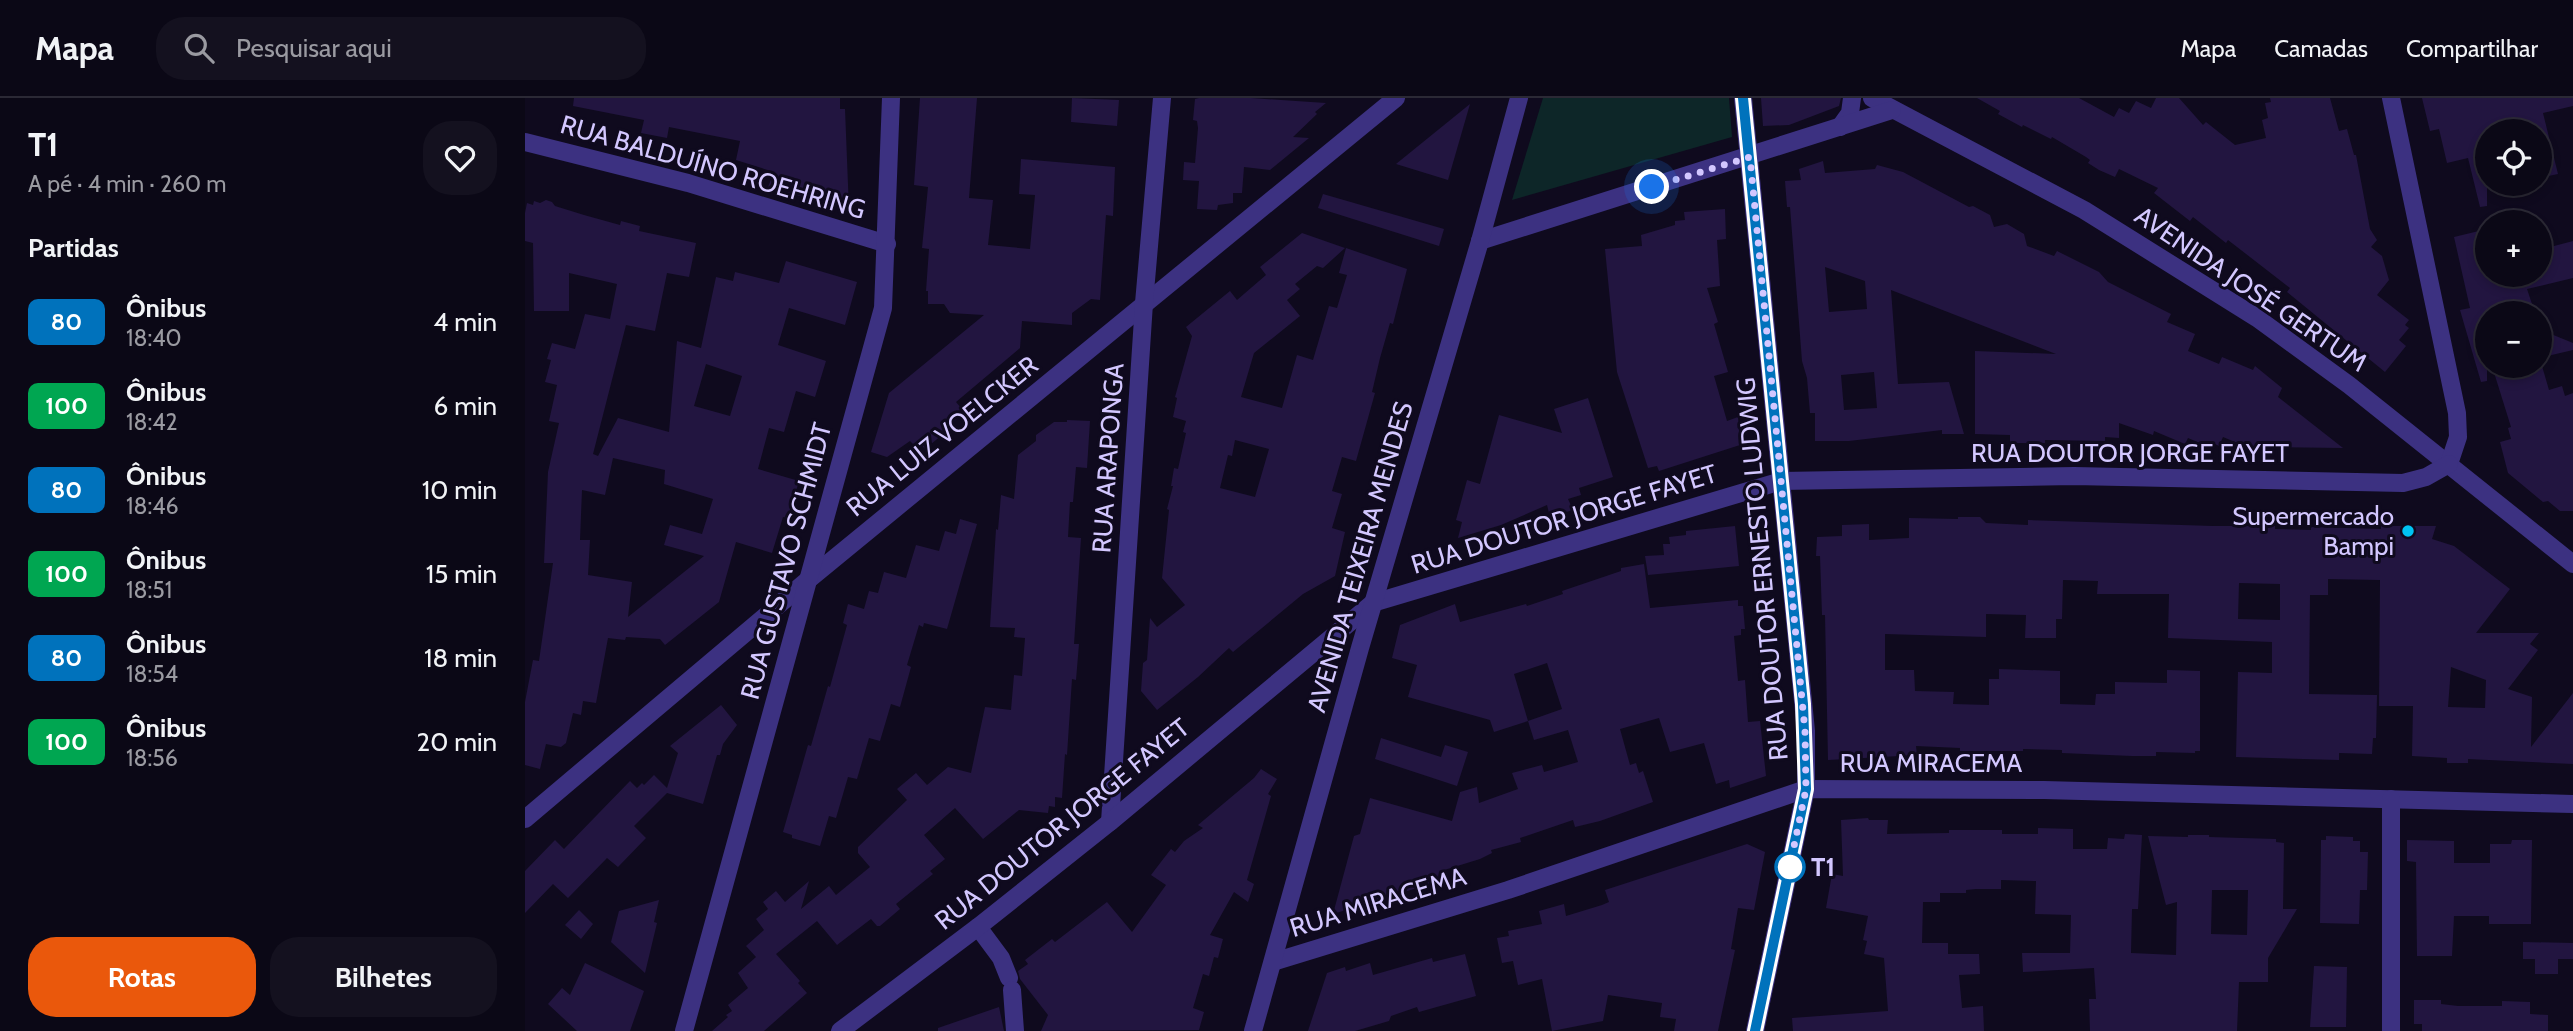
<!DOCTYPE html>
<html lang="pt">
<head>
<meta charset="utf-8">
<style>
  body { margin:0; font-family:Cabin,sans-serif; background:#14111f; color:#f1f3f6; height:100vh; display:flex; flex-direction:column; font-size:26px; white-space:nowrap }
  * { box-sizing:border-box; margin:0 }
  p { font-size:23px; color:#9a9aa1 }
  .icon { flex:none; width:38px; height:38px; fill:none; stroke:currentColor; stroke-width:2; stroke-linecap:round; stroke-linejoin:round }
  .map { position:relative; flex:1; overflow:hidden }
  .drawer { display:flex; flex-direction:column; background:#0b0816; width:525px }
  .drawer>* { flex:none }
  .badge { padding:0 14px; border-radius:10px; font-size:24px; line-height:46px }
  .buttons { position:absolute; left:1950px; top:21px; display:grid; gap:14px }
  .buttons a { display:grid; place-items:center; width:77px; height:77px; border-radius:50%; background:#0b0816; box-shadow:0 4px 10px #0003,0 0 0 2px #2b2935; font-size:35px }
  .you { position:absolute; width:35px; height:35px; margin:-18px; border:5px solid #fff; border-radius:50%; background:#1a73e8; box-shadow:0 0 0 10px #1a73e833 }
  .map>.badge { position:absolute; translate:-50% -50%; box-shadow:0 0 0 4px #fff }
  h2 { padding:0 28px; font-size:26px; line-height:63px }
  .round { display:grid; place-items:center; flex:none; width:74px; height:74px; border-radius:28px; background:#14111f }
  .head { display:flex; align-items:center; justify-content:space-between; height:119px; padding:0 28px }
  h1 { font-size:33px; font-weight:700; line-height:52px }
  .button { display:flex; gap:14px; margin-top:auto; padding:14px 28px }
  .button a { flex:1; height:80px; border-radius:28px; background:#ea580c; color:#fff; font-size:28px; font-weight:700; line-height:80px; text-align:center }
  .button a+a { background:#14111f; color:#f1f3f6 }
  ul { padding:0; list-style:none }
  li { display:flex; align-items:center; gap:21px; height:84px; padding:0 28px }
  li div { flex:1 }
  li b { display:block; font-size:26px }
  li em { font-style:normal }
  li .badge { min-width:77px; font-weight:700; text-align:center }
  header { display:flex; align-items:center; gap:42px; box-sizing:border-box; height:98px; padding:0 35px; background:#0b0816; border-bottom:2px solid #2b2935 }
  header strong { font-size:33px }
  nav { display:flex; gap:38px; margin-inline-start:auto; font-size:24px }
  .search { width:490px; height:63px; background:#14111f; display:flex; align-items:center; gap:18px; box-sizing:border-box; padding:0 24px; border-radius:28px; color:#9a9aa1; font-size:26px }
  main { display:flex; flex:1; min-height:0 }
  .map>svg:first-child { display:block }
</style>
</head>
<body>
<header>
<strong>Mapa</strong>
<div class="search"><svg class="icon" aria-label="search" viewBox="0 0 24 24"><circle cx="10" cy="10" r="6"/><path d="M15 15l6 6"/></svg>Pesquisar aqui</div>
<nav><a>Mapa</a><a>Camadas</a><a>Compartilhar</a></nav>
</header>
<main>
<section class="drawer">
<div class="head"><div><h1>T1</h1><p>A pé · 4 min · 260 m</p></div><a class="round"><svg class="icon" aria-label="heart" viewBox="0 0 24 24"><path d="M12 20l-8-8c-3-5 5-10 8-4 3-6 11-1 8 4z"/></svg></a></div>
<h2>Partidas</h2>
<ul>
<li><span class="badge" style="background:#0072bc;color:#fff">80</span><div><b>Ônibus</b><p>18:40</p></div><em>4 min</em></li>
<li><span class="badge" style="background:#00a651;color:#fff">100</span><div><b>Ônibus</b><p>18:42</p></div><em>6 min</em></li>
<li><span class="badge" style="background:#0072bc;color:#fff">80</span><div><b>Ônibus</b><p>18:46</p></div><em>10 min</em></li>
<li><span class="badge" style="background:#00a651;color:#fff">100</span><div><b>Ônibus</b><p>18:51</p></div><em>15 min</em></li>
<li><span class="badge" style="background:#0072bc;color:#fff">80</span><div><b>Ônibus</b><p>18:54</p></div><em>18 min</em></li>
<li><span class="badge" style="background:#00a651;color:#fff">100</span><div><b>Ônibus</b><p>18:56</p></div><em>20 min</em></li>
</ul>
<div class="button"><a>Rotas</a><a>Bilhetes</a></div>
</section>
<div class="map">
<svg width="2048" height="933" viewBox="0 0 2048 933">
  <rect width="100%" height="100%" fill="#0f0a1e"/>
  <path fill="#0d2628" d="M1018,0H1204L1207,39L987,102Z"/>
  <g fill="#221540" fill-rule="evenodd">
    <path d="M49,0H315V11H320L324,112L243,89L249,74L211,62L215,43L144,29L142,40L116,35L119,22L48,8Z"/>
    <path d="M395,0H452L444,100L468,102L463,147L505,151L510,97L494,96L496,61L590,69L588,118L581,117L575,202L566,201L547,215V227L497,223L495,250L431,304L437,311L431,316L434,319L416,335L417,337L400,351L393,343L389,347L385,343L362,359L346,354L364,295L459,217L425,215L419,206H403V193H401L404,151L397,150L403,89L389,87Z"/>
    <path d="M547,0L594,2L592,28L546,24Z"/>
    <path d="M674,0H726L801,5L790,14L792,16L768,39L784,40L745,72L719,69L717,95H708V105L693,107L692,112L672,111L674,83L658,82L659,64L670,65L673,30L672,23L668,22L670,1Z"/>
    <path d="M1236,0H1316L1314,8L1264,27L1238,28Z"/>
    <path d="M1452,0H1554L1589,19L1594,10L1604,15L1611,3L1626,10L1631,0H1654L1678,27L1681,24L1710,47L1741,40L1737,22L1743,20L1740,5L1746,4L1745,0H1805L1814,33L1822,31L1829,57H1831L1845,131L1852,142L1846,149L1857,158L1864,182L1852,197L1884,222L1880,227L1884,230L1874,242L1881,248L1860,274L1762,194L1765,190L1703,142L1701,145L1668,119L1665,123L1629,95L1633,90L1594,71L1590,79L1574,72L1563,65L1565,62L1561,59L1527,39L1526,41L1498,27L1497,29L1473,16L1475,13Z"/>
    <path d="M1897,0H2048V8L2018,15L2033,76L2014,80V33H1962V108L1955,109L1943,60L1922,65L1914,31L1905,33Z"/>
    <path d="M945,6L923,82L871,66Z"/>
    <path d="M1298,63L1300,75L1350,71L1352,67L1378,74L1444,109L1448,108L1465,117L1469,129L1482,126L1499,136L1502,148L1529,158L1532,153L1574,174L1583,184L1646,216L1642,224L1670,236L1663,253L1694,266L1697,259L1728,272L1730,268L1757,290L1753,299L1818,350L1730,349L1729,352L1698,339L1694,348L1684,343L1682,348L1663,340L1660,346L1629,333L1628,337L1594,325V340L1580,339V343L1520,342V345H1485V337L1450,336V253L1531,256L1366,192L1373,286L1424,284L1439,336H1417V332L1324,343H1290V315H1285L1282,280L1277,263L1265,109H1262L1260,83L1276,82L1274,71ZM1300,169L1340,183L1342,211L1304,214ZM1349,274L1352,310L1319,312L1316,277Z"/>
    <path d="M798,96L919,131L914,148L793,110Z"/>
    <path d="M21,102L27,104L30,108L59,117L95,127L96,123L115,128L114,133L171,145L164,179L142,175L130,233L101,227L68,356L73,358L93,320L144,334L152,243L176,250L191,179L208,183L210,174L254,185L261,163L332,184L320,227L264,210L253,247L301,263L290,299L271,293L259,334L244,330L233,371L274,383L263,420L258,419L247,455L211,444L194,504L140,547L135,541L101,539L100,542L83,540L71,605L58,603L56,617L48,615L41,645L36,649L21,646L15,671L0,667V604L8,562L14,563L28,465H19L23,374L34,325L24,323L32,287L20,284L26,262L22,261L27,245L50,251L60,216L85,221L92,186L44,175V213H9L8,145L0,143V115L2,105L8,107L9,103L15,105ZM181,266L217,278L205,318L169,308ZM88,360L140,372L139,386L188,401L177,436L145,427L139,447L179,458L103,519L107,484L63,477L65,442H55L57,392L80,397Z"/>
    <path d="M1200,111L1201,141L1192,142L1195,188L1182,190L1193,224L1189,226L1203,274L1189,278L1202,323L1213,319L1215,347L1134,373L1132,368L1123,370L1092,274L1080,151L1117,148L1116,137L1150,127V123L1160,122L1159,114Z"/>
    <path d="M1962,131V177H2014V152L2048,143V180L2002,191L2010,215H1962V283L1956,284L1935,212L1945,210L1929,139Z"/>
    <path d="M777,135L820,150L798,170L792,168L770,186L775,191L762,202L775,218L729,255L716,299L757,310L772,257L788,262L804,208L812,210L822,177L814,175L821,150L882,171L868,226L865,225L855,260L847,294L850,295L831,363L817,359L807,393L817,396L807,430L820,434L810,478L778,496L708,554L704,550L673,579L632,612L616,593L618,565L622,562L625,520L632,529L660,507L637,480L644,412L642,411L648,388H646L649,370L653,371L661,335L658,334L661,323L648,319L652,300L650,299L667,238L661,229L705,193L712,202L741,177L735,169ZM710,342L744,351L730,399L695,390L703,357L707,358Z"/>
    <path d="M2014,231L2048,245V252L2014,260Z"/>
    <path d="M1967,268H2017L2024,292L2037,288L2040,298L2048,295V413H2035L2023,403L2018,404L1983,375L1975,344L1986,341L1983,330L1986,329Z"/>
    <path d="M1063,300L1088,379L1054,390L1056,397L1043,401L1048,412L1025,419L1022,407L976,427L933,440L937,424L931,422L942,382L955,386L974,317L1037,335L1029,311Z"/>
    <path d="M542,322L565,323L562,370L551,369L548,404H545L543,439L556,440L549,546H554L551,582L547,581L542,657L540,656L537,700L530,699V709L524,708L523,715L494,712L458,741L430,710L399,737L420,761L405,773L408,776L371,806L375,811L355,828H352L346,821L312,847L292,823L251,856L275,883L273,885L282,895L239,933H187L203,919L201,917L207,913L203,907L223,890L213,875L231,859L221,848L239,832L231,821L243,811L238,804L251,793L260,804L284,783L276,811L304,788L311,797L345,769L333,755V749L382,702L372,691L391,675L402,687L423,669L446,675L460,609L486,612L489,577L497,578L500,540L489,539L490,530L465,529L471,431L473,432L476,397L489,401L493,357L511,343V337L529,324H542Z"/>
    <path d="M1433,419H1455L1461,425L1503,427V422L1688,428H1750V431L1786,432V429L1856,431V428H1911L1907,441L1929,448L1985,491L1951,535H2014L2005,546L2013,552L1983,591L2007,599L2006,649L2048,595V666L1943,661V665H1922V660L1887,658L1888,608H1854L1855,482L1803,481V497H1785L1784,596L1852,597L1851,640H1848L1847,656L1814,655V662L1711,659L1713,574L1747,575V544L1643,540L1644,496H1572L1573,483L1538,482L1537,521H1531V540H1500L1501,517L1461,516V539L1360,536V572H1389L1390,593L1429,594L1428,606L1464,607V581H1474V571L1535,573V606L1570,607L1571,596H1590V584L1642,585V572L1675,573V653H1670V655L1631,654V658H1607L1537,655V652L1498,651V653H1435V650L1391,648L1392,657L1303,662L1300,517H1297L1295,458H1291L1292,439L1317,438V427L1344,426V442L1384,440V420L1433,421ZM1714,485L1755,486V522L1713,521ZM1926,569L1961,582L1960,610L1923,609Z"/>
    <path d="M435,421L452,426L422,531L399,525L398,529L394,527L382,567L386,569L375,609L366,606L355,643L344,640L332,681L323,679L311,720L304,718L295,748L267,740V737L258,734L283,647L286,648L303,588L305,589L322,527L318,525L323,506L339,511L344,493L353,495L359,474L381,480L391,447L414,453L420,433L431,436Z"/>
    <path d="M1210,428L1214,468L1123,477L1120,458L1139,457L1138,446H1145L1144,439L1161,437V433Z"/>
    <path d="M1119,466L1125,510L1213,502V508H1218L1220,531H1216V537L1209,538L1213,583L1220,582L1223,624L1235,623L1241,678L1205,690L1204,682L1191,686L1179,645L1145,654L1134,620L1095,631L1105,667L1111,665L1114,675L1118,673L1128,704L1075,723L1050,729L1048,722L995,740L996,744L966,752L967,755L955,761L916,773L918,782L808,816L829,738L835,736L845,700L927,723L935,694L952,689L954,705L993,691L987,675L1017,667L1019,674L1053,664L1043,632L1009,642L1003,623L969,634L965,622L883,599L892,567L867,560L875,527L930,506L935,524L1001,506L1002,508L1038,496L1037,493L1096,473V470ZM1022,565L1037,611L1003,623L989,576Z"/>
    <path d="M196,607L212,627L198,646L195,657H192L178,706L142,695L109,728L121,740L93,769L82,760L43,800L28,786L0,815V773L30,742L39,751L105,683L112,690L117,685L119,687L129,677L142,690L153,655L145,648Z"/>
    <path d="M856,640L916,659L920,647L943,654L932,688L850,661Z"/>
    <path d="M736,671L752,681L743,696L746,698L722,782L729,786L723,804L709,794L685,837L698,841L693,860L689,859L684,878L678,876L668,910L679,914L674,932L516,933L523,917L495,881L493,873L503,866L500,862L527,841L530,844L582,804L607,834L641,787L626,777L639,760L646,751L650,754L659,743L678,730L673,727L729,680Z"/>
    <path d="M1343,720L1344,722H1363L1362,736L1424,735V732H1477V736H1513V730L1548,731V751H1582L1583,740L1599,741L1600,736L1617,737L1613,811H1607L1606,855L1651,857L1652,804L1641,807L1623,738L1663,739V737H1684V739L1751,741V744L1759,745L1758,811H1772L1743,860V884H1714L1712,933H1565L1564,901H1571L1569,870L1498,874L1497,855H1545L1546,817L1510,816L1511,783L1476,782V791H1451L1441,792V795H1415V804H1398L1397,845H1423V856H1454L1455,876L1434,877L1437,910L1458,908L1459,933H1268L1267,920L1363,913L1359,860L1339,856L1342,843L1338,842L1343,818L1301,810L1307,776L1318,778L1316,722ZM1687,792H1723L1722,837L1686,836Z"/>
    <path d="M1801,738L1828,739V743H1835V754H1843L1842,792H1835L1834,826L1795,825L1796,742H1801Z"/>
    <path d="M1882,742L1929,743V765H1965V746H1986L1987,742H2007L2006,826H1964V818H1929L1927,858H1892L1891,764L1882,763Z"/>
    <path d="M1222,746L1240,754L1229,812L1213,810L1206,851L1210,852L1193,933H1149L1151,921L1135,919L1137,905L1083,897L1078,923L1027,933L1017,881L993,887L988,863L977,865L972,840L984,838L983,833L1017,826L1014,813L1039,806L1041,818L1077,807L1084,804L1080,792Z"/>
    <path d="M134,802L129,824L132,825L120,875L86,844L94,813Z"/>
    <path d="M54,812L68,826L56,841L40,827Z"/>
    <path d="M1998,844L2048,845V861H2033V876H2010V861H1998Z"/>
    <path d="M940,856L951,898L894,914L892,909L866,918L864,923L830,933H783L802,875L820,869L821,873L845,865L848,877L907,860L908,864Z"/>
    <path d="M60,865L119,893L105,933H52L23,906L37,890L45,897Z"/>
    <path d="M1789,868L1822,869L1821,929H1785Z"/>
    <path d="M1889,902H1916V906L1933,908H1977V903L2005,904V916L2023,917V933H1897V926H1889Z"/>
    <path d="M474,909L479,933H413V930Z"/>
  </g>
  <g fill="none" stroke-linecap="round" stroke-linejoin="round">
    <g stroke="#3c3181" stroke-width="18">
      <path d="M1218,0L1281,633V691L1230,933"/>
      <path d="M1347,0L1559,112L1732,220L1824,287L2048,466"/>
      <path d="M1866,0L1932,315L1933,339L1924,366"/>
      <path d="M1315,29L1325,15L1327,0"/>
      <path d="M0,44L163,85L362,146"/>
      <path d="M955,143L1367,12"/>
      <path d="M0,721L283,482L871,0"/>
      <path d="M585,724L619,205L637,0"/>
      <path d="M453,829L476,860L484,880"/>
      <path d="M748,864L983,792L1281,691L1519,692L2048,706"/>
      <path d="M487,892L490,933"/>
      <path d="M159,933L358,210L366,0"/>
      <path d="M315,933L453,829L585,724L848,505L1256,383L1549,378L1878,385L1901,379L1924,366"/>
      <path d="M728,933L835,550L955,143L994,0"/>
      <path d="M1866,933V701"/>
    </g>
  </g>
  <g fill="none" stroke-linecap="round" stroke-linejoin="round">
    <defs>
      <path id="line" d="M1218,0L1278,606L1281,691L1230,933"/>
    </defs>
    <use href="#line" stroke="#fff" stroke-width="16"/>
    <use href="#line" stroke="#0072bc" stroke-width="10"/>
    <path stroke="#d3c7ff" stroke-width="7" stroke-dasharray="0 12.6" d="M1127,89L1225,59L1280,633L1281,691L1264,772L1265,769"/>
  </g>
  <circle fill="#00c3f2" stroke="#0f0a1e" stroke-width="2.5" cx="1883" cy="433" r="7"/>
  <circle fill="#fff" stroke="#0072bc" stroke-width="3.5" cx="1265" cy="769" r="14"/>
  <g text-anchor="middle" dominant-baseline="central" stroke-width="6" stroke-linejoin="round" paint-order="stroke">
    <g font-size="26" fill="#d3c7ff" stroke="#0f0a1e">
      <text transform="translate(188 69) rotate(16)">RUA BALDUÍNO ROEHRING</text>
      <text transform="translate(1726 191) rotate(34)">AVENIDA JOSÉ GERTUM</text>
      <text transform="translate(417 338) rotate(-39)">RUA LUIZ VOELCKER</text>
      <text x="1605" y="355">RUA DOUTOR JORGE FAYET</text>
      <text transform="translate(583 360) rotate(-86)">RUA ARAPONGA</text>
      <text transform="translate(1039 421) rotate(-17)">RUA DOUTOR JORGE FAYET</text>
      <text transform="translate(835 459) rotate(-74)">AVENIDA TEIXEIRA MENDES</text>
      <text transform="translate(261 463) rotate(-75)">RUA GUSTAVO SCHMIDT</text>
      <text transform="translate(1237 471) rotate(-95)">RUA DOUTOR ERNESTO LUDWIG</text>
      <text x="1406" y="665">RUA MIRACEMA</text>
      <text transform="translate(537 726) rotate(-39)">RUA DOUTOR JORGE FAYET</text>
      <text transform="translate(853 804) rotate(-17)">RUA MIRACEMA</text>
    </g>
    <g font-size="26" fill="#d3c7ff" stroke="#0f0a1e" text-anchor="end">
      <text x="1869" y="418">Supermercado<tspan x="1869" dy="30">Bampi</tspan></text>
    </g>
    <g font-size="26" font-weight="bold" fill="#d3c7ff" stroke="#0f0a1e" text-anchor="start">
      <text x="1286" y="769">T1</text>
    </g>
  </g>
</svg>
<div class="buttons">
<a><svg class="icon" aria-label="locate" viewBox="0 0 24 24"><circle cx="12" cy="12" r="6"/><path d="M12 2v4M12 18v4M2 12h4M18 12h4"/></svg></a>
<a>+</a>
<a>−</a>
</div>
<div class="you" style="left:1127px;top:89px"></div>
</div>
</main>
</body>
</html>
